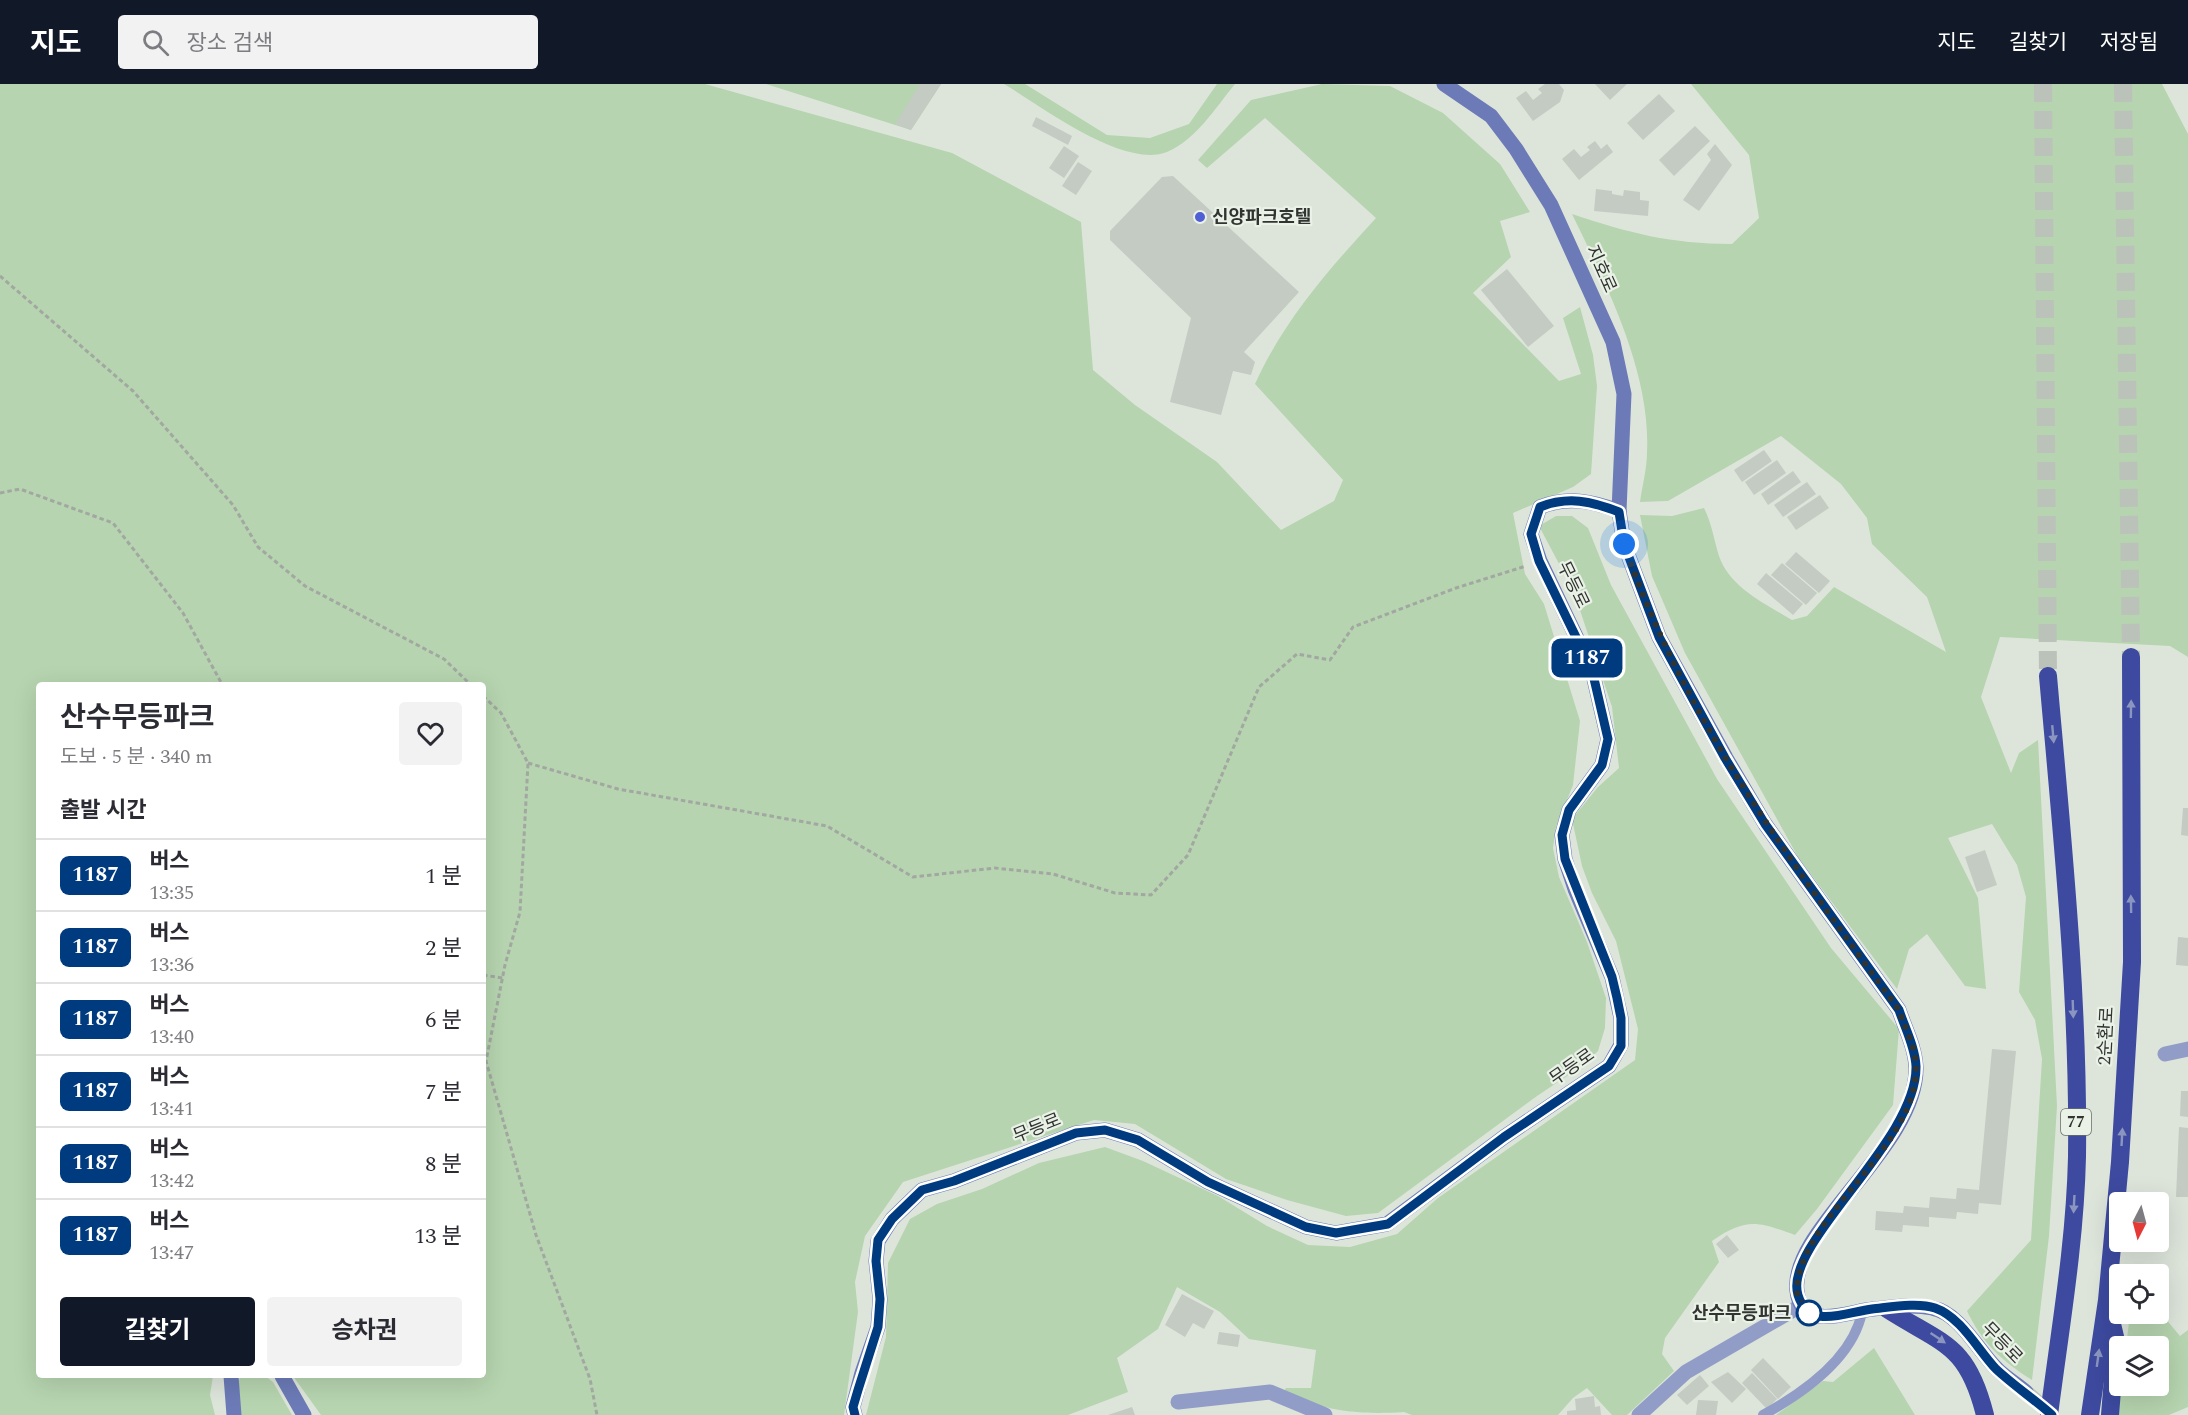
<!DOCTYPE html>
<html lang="ko">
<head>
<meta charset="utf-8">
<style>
  body { margin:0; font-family:Spectral,"Noto Sans KR",serif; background:#f2f2f3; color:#2b2b33; height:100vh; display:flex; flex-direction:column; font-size:22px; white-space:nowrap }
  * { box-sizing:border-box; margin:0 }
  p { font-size:20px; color:#7c7c81 }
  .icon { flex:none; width:33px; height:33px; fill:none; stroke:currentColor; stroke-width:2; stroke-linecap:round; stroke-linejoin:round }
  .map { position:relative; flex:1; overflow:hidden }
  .sheet { position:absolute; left:36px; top:598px; width:450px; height:696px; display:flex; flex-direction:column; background:#fff; border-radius:6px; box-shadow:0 6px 24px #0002 }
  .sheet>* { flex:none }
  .badge { padding:0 12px; border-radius:9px; font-size:21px; line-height:39px }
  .needle { width:39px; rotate:186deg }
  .fabs { position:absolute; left:2109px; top:1108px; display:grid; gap:12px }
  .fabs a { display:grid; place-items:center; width:60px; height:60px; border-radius:6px; background:#fff; box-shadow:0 6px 24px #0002; font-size:30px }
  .you { position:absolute; width:30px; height:30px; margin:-15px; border:4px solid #fff; border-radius:50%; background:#1a73e8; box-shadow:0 0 0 9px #1a73e833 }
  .map>.badge { position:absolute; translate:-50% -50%; box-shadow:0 0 0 3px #fff }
  h2 { padding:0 24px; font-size:22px; line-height:54px }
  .round { display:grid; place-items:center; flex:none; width:63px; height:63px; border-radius:6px; background:#f2f2f3 }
  .head { display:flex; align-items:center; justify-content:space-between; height:102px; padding:0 24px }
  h1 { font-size:28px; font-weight:700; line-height:45px }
  .button { display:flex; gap:12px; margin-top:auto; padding:12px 24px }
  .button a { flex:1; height:69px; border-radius:6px; background:#111827; color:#fff; font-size:24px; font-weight:700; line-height:69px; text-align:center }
  .button a+a { background:#f2f2f3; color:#2b2b33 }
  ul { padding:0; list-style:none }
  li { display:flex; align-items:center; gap:18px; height:72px; padding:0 24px; border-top:2px solid #e1e1e2 }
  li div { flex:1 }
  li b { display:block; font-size:22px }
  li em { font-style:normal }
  li .badge { min-width:66px; font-weight:700; text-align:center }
  header { display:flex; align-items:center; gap:36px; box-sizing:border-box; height:84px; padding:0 30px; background:#111827; color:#fff }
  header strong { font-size:28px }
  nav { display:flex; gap:33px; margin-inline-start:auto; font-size:21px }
  .search { width:420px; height:54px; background:#f2f2f3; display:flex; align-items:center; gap:15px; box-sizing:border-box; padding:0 21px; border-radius:6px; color:#7c7c81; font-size:22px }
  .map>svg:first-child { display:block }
</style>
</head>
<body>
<header>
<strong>지도</strong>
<div class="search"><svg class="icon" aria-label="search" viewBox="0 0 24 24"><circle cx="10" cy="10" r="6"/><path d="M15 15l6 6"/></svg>장소 검색</div>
<nav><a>지도</a><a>길찾기</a><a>저장됨</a></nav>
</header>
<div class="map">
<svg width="2188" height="1331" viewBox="0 0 2188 1331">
  <rect width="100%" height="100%" fill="#dde5db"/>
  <g fill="#b6d4af">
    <path d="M0,0H705L952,69L1081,138L1093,286L1135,321L1217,378L1281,446L1334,417L1343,396L1255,300C1284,236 1329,185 1376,134L1265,34L1207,84L1198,76L1251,16L1322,0L1390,2L1443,29L1500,80L1530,128L1500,137L1511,173L1473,209L1559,297L1581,290L1563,234L1580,223L1593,271L1597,302L1591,390L1573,403L1513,429L1525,490L1544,520L1580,637L1573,701L1556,743L1553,764L1559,793L1587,858L1606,914L1605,944L1598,967L1582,982L1537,1012L1378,1129L1346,1132L1287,1116L1226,1095L1135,1040L1094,1036L903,1098L865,1152L855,1198L858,1228L844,1331H321L293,1292H483V602H39V1292H213L210,1311L215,1331H0Z"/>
    <path d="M766,0H941L911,46Z"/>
    <path d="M1004,0H1025L1107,51L1150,54L1189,40L1217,0H1235C1216,23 1196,56 1167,68C1123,85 1041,22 1004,0Z"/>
    <path d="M1691,0H2162L2188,50V573L2170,562L2000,553L1981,613L2011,689L2019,669L2038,656L2057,1022L2049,1152L2032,1296C2002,1277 1982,1259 1967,1227L2031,1156L2042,975L2035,936L2019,908L2026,813L2017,781L1992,740L1948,754L1978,814L1986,905L1965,902L1927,850L1909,865L1897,905L1798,773L1685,569L1652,492L1640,431L1672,432L1704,424C1712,440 1714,456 1719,472C1730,504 1766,520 1792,536L1807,532L1834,503L1946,568L1927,513L1872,460L1867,434L1841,400L1781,352L1668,417L1640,418C1642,402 1647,385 1647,368C1651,288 1606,200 1572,130C1629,149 1671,160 1732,160L1759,134L1749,71Z"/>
    <path d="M1556,432H1572L1588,444L1611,501L1717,695L1831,864L1899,945L1893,1021L1817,1125L1795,1151C1758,1138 1747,1133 1712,1157L1719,1178L1665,1254L1662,1270L1674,1287L1627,1331H1612L1587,1304L1573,1314L1558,1331H1412L1404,1328C1357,1331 1327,1327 1283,1309L1286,1304H1311L1316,1266L1249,1255L1220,1228L1177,1203L1158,1245L1117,1274L1128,1308L1068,1331H866L886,1253L888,1179L910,1135L937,1120L982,1105L1039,1079L1105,1063L1143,1077L1218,1112L1267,1142L1308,1161L1350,1163L1397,1150L1438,1114L1635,976L1638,945L1616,857L1592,809L1582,782L1572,735L1598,703L1619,684L1612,623L1574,508L1539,442Z"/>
    <path d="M2159,1227L2180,1252L2188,1246V1323L2169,1331H2118L2121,1302H2158V1263H2126L2130,1230H2158Z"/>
    <path d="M1874,1264L1915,1331H1776L1823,1297L1833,1298Z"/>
    <path d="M240,1292H265L273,1298L292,1331H240L237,1305Z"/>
  </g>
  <g fill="#c3cbc2">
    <path d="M920,0H941L911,46L895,40Z"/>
    <path d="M1545,0H1559L1564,6L1560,18L1533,37L1516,14L1526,7L1533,16L1542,9L1538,5Z"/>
    <path d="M1595,0H1627L1610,16Z"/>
    <path d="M1659,10L1675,27L1643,56L1627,39Z"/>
    <path d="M1036,33L1072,52L1068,61L1032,42Z"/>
    <path d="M1695,42L1710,57L1674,92L1659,76Z"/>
    <path d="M1595,57L1601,65L1607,60L1613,68L1579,96L1562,75L1574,65L1581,73L1590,66L1587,63Z"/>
    <path d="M1715,60L1732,81L1699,127L1683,116L1711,76L1707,70Z"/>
    <path d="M1064,62L1079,72L1064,94L1049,84Z"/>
    <path d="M1078,78L1092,87L1076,111L1062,102Z"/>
    <path d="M1173,92L1299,208L1244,268L1255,278L1251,291L1233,287L1221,331L1170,318L1191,234L1110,156V147L1162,93Z"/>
    <path d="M1596,105L1612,107V110L1623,112L1624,106L1640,108V116L1649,117L1648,132L1594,127Z"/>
    <path d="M1507,185L1554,242L1528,263L1481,206Z"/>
    <path d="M1764,366L1772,377L1742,398L1734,386Z"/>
    <path d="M1777,376L1786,389L1754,411L1745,398Z"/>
    <path d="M1793,387L1801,398L1768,421L1761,410Z"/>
    <path d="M1807,398L1816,410L1783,433L1774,421Z"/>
    <path d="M1820,411L1829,424L1796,446L1787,433Z"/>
    <path d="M1796,468L1830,497L1819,509L1785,480Z"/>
    <path d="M1782,479L1817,509L1806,521L1771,491Z"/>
    <path d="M1766,489L1803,520L1793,531L1757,500Z"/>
    <path d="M2183,724H2188V752L2181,751Z"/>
    <path d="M1985,766L1997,801L1977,808L1965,773Z"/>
    <path d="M2178,853L2188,854V882L2176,881Z"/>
    <path d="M1992,965L2016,967L2001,1121L1979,1119L1978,1130L1957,1128L1956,1135L1929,1133V1143L1903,1141L1902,1148L1875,1146L1876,1127L1903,1129L1904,1122L1929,1124L1930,1113L1956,1115L1957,1104L1979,1106Z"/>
    <path d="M2181,1007H2188V1033L2180,1032Z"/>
    <path d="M2179,1043L2188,1044V1113H2176Z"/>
    <path d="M1727,1151L1739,1166L1728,1174L1716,1160Z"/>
    <path d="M1182,1210L1214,1227L1204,1245L1193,1239L1185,1253L1165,1241Z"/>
    <path d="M1219,1248L1240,1251L1238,1263L1217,1260Z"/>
    <path d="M1763,1274L1791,1303L1778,1315L1751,1286Z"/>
    <path d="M1728,1288L1746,1305L1732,1319L1711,1298Z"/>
    <path d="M1752,1289L1777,1315L1767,1325L1742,1299Z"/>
    <path d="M1700,1291L1709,1302L1687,1321L1677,1311Z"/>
    <path d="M1594,1312L1595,1323L1600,1322L1601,1331H1567V1327L1576,1326L1575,1315Z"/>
    <path d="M1698,1316L1718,1317L1716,1331H1696Z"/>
    <path d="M1132,1323L1135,1331H1108Z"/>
  </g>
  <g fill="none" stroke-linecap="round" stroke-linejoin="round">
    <path stroke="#bbc2b9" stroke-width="15" stroke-dasharray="15 8" stroke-linecap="butt" d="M2026,1308L2052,1331"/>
    <g stroke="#bbc2b9" stroke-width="18" stroke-dasharray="18 9" stroke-linecap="butt">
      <path d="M2043,0L2048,592"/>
      <path d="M2123,0L2131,573"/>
    </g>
    <g stroke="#a2a8a1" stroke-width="3" stroke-dasharray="4.5 3" stroke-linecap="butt">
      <path d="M0,192L133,307L233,421L258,463L305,502L444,575L472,602"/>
      <path d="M0,409L20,405L113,439L183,529L223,602"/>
      <path d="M483,612L501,629L528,679L520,828L505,881L486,977L536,1151L590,1295L597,1331"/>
      <path d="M528,679L618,705L827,742L913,793L995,784L1053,790L1115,809L1151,811L1188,771L1259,603L1297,570L1330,576L1353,543L1456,504L1526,482"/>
      <path d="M483,891L503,894"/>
    </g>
    <path stroke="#929dc7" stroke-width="10" d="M1763,1331C1803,1309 1853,1274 1862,1228"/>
    <g stroke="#929dc7" stroke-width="15">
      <path d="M2165,970L2188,965"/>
      <path d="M1178,1318L1270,1308L1325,1331"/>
      <path d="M1639,1331L1686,1288L1802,1221"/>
    </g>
    <g stroke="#6c7bb7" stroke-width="15">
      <path d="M1444,0L1491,32L1516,65L1551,121L1613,258L1624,310L1619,427"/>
      <path d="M231,1292L234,1331"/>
      <path d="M282,1292L304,1331"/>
      <path d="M855,1331L853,1323L862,1289L878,1243L880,1215L876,1177L878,1157L892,1135L922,1106L954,1097L1076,1049L1105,1046L1138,1056L1208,1098L1306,1143L1336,1149L1387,1140L1504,1053L1609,982L1621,961V934L1612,893L1575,805L1565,775L1562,751L1569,726L1602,681L1608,655L1592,586L1540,477L1531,450L1540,423C1568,412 1591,417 1619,427L1624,460L1659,553L1726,674L1765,740L1899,926C1905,944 1915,963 1916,983C1918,1062 1789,1146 1797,1207C1802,1249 1849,1227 1873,1225C1892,1223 1913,1220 1932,1224C1960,1229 1978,1267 1997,1285C2006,1294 2017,1300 2026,1308"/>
    </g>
    <g stroke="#3d4a9f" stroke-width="18">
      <path d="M2048,592C2062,752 2079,913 2077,1073C2075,1160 2060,1245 2049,1331"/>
      <path d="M1887,1225C1943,1261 1967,1259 1985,1331"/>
      <path d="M2109,1227L2116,1257L2110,1331"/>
      <path d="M2090,1331L2107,1216L2120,1078L2132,878L2131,573"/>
    </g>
  </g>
  <defs><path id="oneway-solid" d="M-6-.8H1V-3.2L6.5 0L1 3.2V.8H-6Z" transform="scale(1.5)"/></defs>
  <g fill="#8b96c0">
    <use href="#oneway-solid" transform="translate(2131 625) rotate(-89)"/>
    <use href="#oneway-solid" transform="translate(2053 650) rotate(85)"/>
    <use href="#oneway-solid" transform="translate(2131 820) rotate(-91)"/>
    <use href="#oneway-solid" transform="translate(2073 925) rotate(88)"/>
    <use href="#oneway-solid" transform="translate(2122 1053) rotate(-87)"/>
    <use href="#oneway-solid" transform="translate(2074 1120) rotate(93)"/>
    <use href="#oneway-solid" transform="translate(1938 1254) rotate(34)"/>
    <use href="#oneway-solid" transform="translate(2098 1274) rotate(-82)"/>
  </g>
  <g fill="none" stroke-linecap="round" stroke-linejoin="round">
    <defs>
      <path id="line" d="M855,1331L853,1323L858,1306L878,1243L880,1215L876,1177L878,1156L892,1135L922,1106L954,1097L1076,1049L1105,1046L1138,1056L1208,1098L1306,1143L1336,1149L1353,1146L1388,1140L1504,1053L1609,982L1621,962V934L1617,914L1612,893L1565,775L1562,751L1569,726L1602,681L1608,655L1592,586L1539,477L1531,450L1540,423C1568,412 1591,417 1619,428L1624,460L1659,553L1725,674L1765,740L1899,926C1905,944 1915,963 1916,982C1918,1057 1782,1160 1798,1211C1809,1247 1846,1228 1872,1225C1891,1223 1918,1218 1935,1224C1961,1233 1978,1266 1996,1285C2013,1301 2034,1315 2052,1331"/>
    </defs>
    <use href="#line" stroke="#fff" stroke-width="14"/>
    <use href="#line" stroke="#003b80" stroke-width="9"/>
    <path stroke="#313430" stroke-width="6" stroke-dasharray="0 10.8" d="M1624,460C1683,633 1792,780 1899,926C1905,944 1916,964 1916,983C1917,1066 1796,1134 1797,1209L1809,1229"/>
  </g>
  <circle fill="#4f5fd4" stroke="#eaf2e8" stroke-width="2" cx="1200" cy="133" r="6"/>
  <circle fill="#fff" stroke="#003b80" stroke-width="3" cx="1809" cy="1229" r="12"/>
  <g text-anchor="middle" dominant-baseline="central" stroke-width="4.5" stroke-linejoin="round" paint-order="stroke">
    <rect fill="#eaf2e8" stroke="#686d67" stroke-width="1.5" x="2061" y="1025" width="30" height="26" rx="4.5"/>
    <g font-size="16" font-weight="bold" fill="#313430">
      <text x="2076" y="1038">77</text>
    </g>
    <g font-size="18" font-weight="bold" fill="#313430" stroke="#eaf2e8" text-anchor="start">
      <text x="1212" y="133">신양파크호텔</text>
    </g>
    <g font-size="18" fill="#313430" stroke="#eaf2e8">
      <text transform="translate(1601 185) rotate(66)">지호로</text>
      <text transform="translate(1573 501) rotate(64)">무등로</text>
      <text transform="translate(2106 952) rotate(-87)">2순환로</text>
      <text transform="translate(1572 983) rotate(-35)">무등로</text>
      <text transform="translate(1037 1044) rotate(-22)">무등로</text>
      <text transform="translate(2002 1259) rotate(46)">무등로</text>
    </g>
    <g font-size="18" font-weight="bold" fill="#313430" stroke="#eaf2e8" text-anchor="end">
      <text x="1791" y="1229">산수무등파크</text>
    </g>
  </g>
</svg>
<div class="fabs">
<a><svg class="needle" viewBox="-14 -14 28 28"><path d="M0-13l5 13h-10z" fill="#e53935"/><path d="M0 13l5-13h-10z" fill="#7c7c81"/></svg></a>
<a><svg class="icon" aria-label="locate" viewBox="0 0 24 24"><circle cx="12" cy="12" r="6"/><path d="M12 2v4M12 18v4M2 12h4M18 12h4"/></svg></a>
<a><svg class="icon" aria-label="layers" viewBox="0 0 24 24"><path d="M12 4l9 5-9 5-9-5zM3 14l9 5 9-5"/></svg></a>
</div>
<div class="you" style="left:1624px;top:460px"></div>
<b class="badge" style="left:1587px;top:574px;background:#003b80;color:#fff">1187</b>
<section class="sheet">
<div class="head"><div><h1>산수무등파크</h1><p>도보 · 5 분 · 340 m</p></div><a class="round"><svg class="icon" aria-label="heart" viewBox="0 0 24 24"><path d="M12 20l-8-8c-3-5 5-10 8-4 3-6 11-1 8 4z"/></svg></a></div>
<h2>출발 시간</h2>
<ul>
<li><span class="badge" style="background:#003b80;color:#fff">1187</span><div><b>버스</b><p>13:35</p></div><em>1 분</em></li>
<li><span class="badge" style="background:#003b80;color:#fff">1187</span><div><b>버스</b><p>13:36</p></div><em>2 분</em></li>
<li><span class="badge" style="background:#003b80;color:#fff">1187</span><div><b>버스</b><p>13:40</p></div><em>6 분</em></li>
<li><span class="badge" style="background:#003b80;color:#fff">1187</span><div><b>버스</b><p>13:41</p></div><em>7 분</em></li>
<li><span class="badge" style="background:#003b80;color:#fff">1187</span><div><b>버스</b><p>13:42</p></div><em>8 분</em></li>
<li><span class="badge" style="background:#003b80;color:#fff">1187</span><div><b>버스</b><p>13:47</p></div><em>13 분</em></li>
</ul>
<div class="button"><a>길찾기</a><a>승차권</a></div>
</section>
</div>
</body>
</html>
